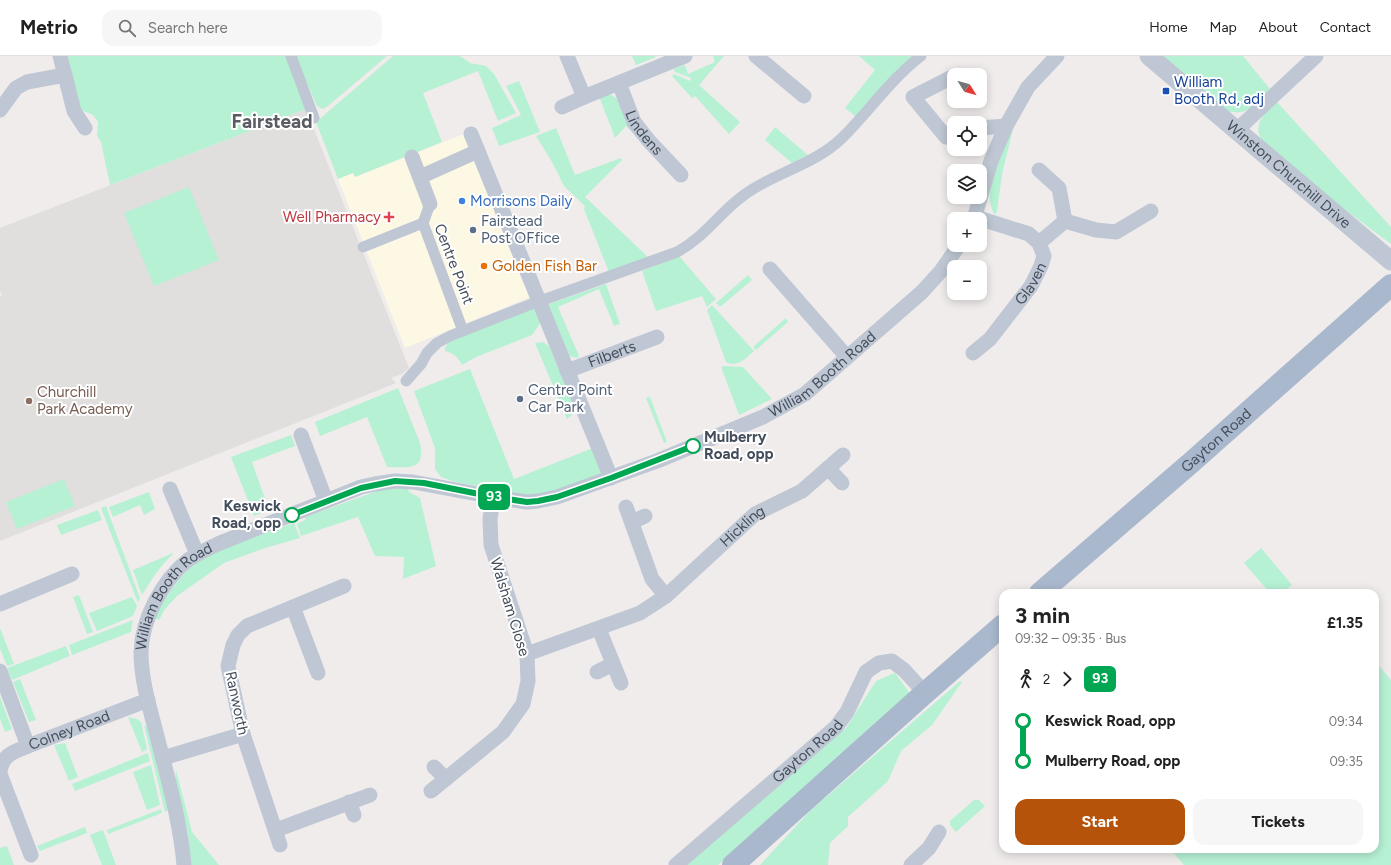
<!DOCTYPE html>
<html lang="en">
<head>
<meta charset="utf-8">
<style>
  body { margin:0; font-family:Figtree,sans-serif; background:#f6f6f6; color:#222; height:100vh; display:flex; flex-direction:column; font-size:15px; white-space:nowrap }
  * { box-sizing:border-box; margin:0 }
  p { font-size:13px; color:#767676 }
  .icon { flex:none; width:22px; height:22px; fill:none; stroke:currentColor; stroke-width:2; stroke-linecap:round; stroke-linejoin:round }
  .map { position:relative; flex:1; overflow:hidden }
  .sheet { position:absolute; left:999px; top:533px; width:380px; height:264px; display:flex; flex-direction:column; background:#fff; border-radius:12px; box-shadow:0 2px 10px #0003 }
  .sheet>* { flex:none }
  .badge { padding:0 8px; border-radius:6px; font-size:14px; line-height:26px }
  .needle { width:26px; rotate:127deg }
  .buttons { position:absolute; left:947px; top:12px; display:grid; gap:8px }
  .buttons a { display:grid; place-items:center; width:40px; height:40px; border-radius:8px; background:#fff; box-shadow:0 2px 10px #0003; font-size:20px }
  .map>.badge { position:absolute; translate:-50% -50%; box-shadow:0 0 0 2px #fff }
  .legs { display:flex; align-items:center; gap:6px; height:44px; padding:0 16px; font-size:13px }
  .legs p { margin-inline-start:auto }
  .headline { display:flex; align-items:center; justify-content:space-between; height:68px; padding:0 16px }
  h1 { font-size:22px; font-weight:700; line-height:30px }
  .cta { display:flex; gap:8px; margin-top:auto; padding:8px 16px }
  .cta a { flex:1; height:46px; border-radius:12px; background:#b45309; color:#fff; font-size:16px; font-weight:700; line-height:46px; text-align:center }
  .cta a+a { background:#f6f6f6; color:#222 }
  ul { padding:0 16px; list-style:none }
  li { display:flex; align-items:center; gap:14px; height:40px; font-size:15px }
  li i { display:grid; place-items:center; width:6px; height:100%; margin:0 5px; background:currentColor }
  li i::after { content:''; width:10px; height:10px; margin:-5px; border:3px solid; border-radius:50%; background:#fff }
  li p { margin-inline-start:auto }
  li:first-child i { background:linear-gradient(#0000 50%,currentColor 0) }
  li:last-child i { background:linear-gradient(currentColor 50%,#0000 0) }
  header { display:flex; align-items:center; gap:24px; box-sizing:border-box; height:56px; padding:0 20px; background:#fff; border-bottom:1px solid #e0e0e0 }
  header strong { font-size:19px }
  nav { display:flex; gap:22px; margin-inline-start:auto; font-size:14px }
  .search { width:280px; height:36px; background:#f6f6f6; display:flex; align-items:center; gap:10px; box-sizing:border-box; padding:0 14px; border-radius:12px; color:#767676; font-size:15px }
  .map>svg:first-child { display:block }
</style>
</head>
<body>
<header>
<strong>Metrio</strong>
<div class="search"><svg class="icon" aria-label="search" viewBox="0 0 24 24"><circle cx="10" cy="10" r="6"/><path d="M15 15l6 6"/></svg>Search here</div>
<nav><a>Home</a><a>Map</a><a>About</a><a>Contact</a></nav>
</header>
<div class="map">
<svg width="1391" height="809" viewBox="0 0 1391 809">
  <rect width="100%" height="100%" fill="#f0ecec"/>
  <path fill="#fdf8e3" d="M464,78L530,241L405,292L338,123L353,117L355,121Z"/>
  <path fill="#e1dede" d="M306,53L409,312L402,318L391,322L396,327L0,485V241L2,239L0,235V172Z"/>
  <g fill="#b6f1d4">
    <path d="M68,0H286L306,53L110,129L101,86L97,80L98,66L93,59L81,54L79,51Z"/>
    <path d="M295,0H387L328,50L323,53L317,50Z"/>
    <path d="M393,0H460L470,7L486,10L494,18L516,57L498,65L478,15L423,37L442,86L355,121L353,117L338,123L316,66Z"/>
    <path d="M632,0H654L656,1L636,9Z"/>
    <path d="M713,0H724L699,29L740,66L729,78L695,40L692,42L672,20L674,18L690,25L691,22L675,16L674,13L685,9L688,18L715,6Z"/>
    <path d="M859,0H913L856,61L845,52L875,14Z"/>
    <path d="M1162,0H1243L1270,33C1256,46 1247,63 1226,54Z"/>
    <path d="M519,25L540,76L499,90L492,72L521,59L506,30Z"/>
    <path d="M608,38C623,41 628,64 633,77L626,70L615,82L599,40Z"/>
    <path d="M1277,46L1391,171V188L1340,150L1262,86C1252,67 1264,58 1277,46Z"/>
    <path d="M1016,61L1002,118L997,155L995,159C979,136 1005,84 1016,61Z"/>
    <path d="M775,71L808,99L792,107L765,84Z"/>
    <path d="M556,72L575,119L621,102L622,104L585,141L650,203L609,216L584,153L585,150L564,130L552,106L536,80Z"/>
    <path d="M189,131L219,204L154,230L124,157Z"/>
    <path d="M679,200L716,243L707,251L702,240L656,255L642,215Z"/>
    <path d="M748,219L752,224L720,251L716,247Z"/>
    <path d="M606,228L620,268L614,270L599,233L558,251L579,300L577,302L569,300L546,249Z"/>
    <path d="M712,249L754,295C746,302 738,312 726,306L707,254Z"/>
    <path d="M535,251L541,266L532,279L476,301L462,309C458,301 453,297 445,295V291L452,283Z"/>
    <path d="M786,262L788,266L756,294L753,291Z"/>
    <path d="M543,286L549,290L572,345L573,358L567,363L535,287Z"/>
    <path d="M724,310L743,311L772,343L739,359L721,311Z"/>
    <path d="M470,313L514,423L593,392L602,418L542,440H530L455,426L441,421L435,413V392L414,335Z"/>
    <path d="M398,332L420,387C426,416 408,411 387,411L367,361L320,380L315,366Z"/>
    <path d="M650,341L667,386L664,387L646,342Z"/>
    <path d="M291,379L295,390L252,406L269,454L254,460L231,401Z"/>
    <path d="M64,423L75,450L17,473L6,446Z"/>
    <path d="M397,432L408,433L409,436L420,442L436,510L403,523L404,501L375,500L358,461L301,480L297,468L305,464V461L380,434Z"/>
    <path d="M149,436L155,453L144,459L140,449L113,461L109,451Z"/>
    <path d="M106,450L140,542L138,547L101,452Z"/>
    <path d="M98,454L102,464L61,479L57,469Z"/>
    <path d="M294,467L300,482L262,493L224,507L177,540L165,553L159,564L155,562C164,541 177,523 195,508C204,501 217,496 228,491C249,482 272,475 294,467Z"/>
    <path d="M1261,492L1292,529L1283,537H1270L1244,507Z"/>
    <path d="M173,497V498C160,510 151,524 142,539L133,514Z"/>
    <path d="M79,539L93,576L87,578L73,541Z"/>
    <path d="M132,541L137,550L133,560L97,575L89,557Z"/>
    <path d="M133,564L131,576L72,599L69,589Z"/>
    <path d="M0,572L14,608L7,610L0,593Z"/>
    <path d="M66,590L70,600L12,624L7,612Z"/>
    <path d="M1375,605L1391,624V809H1184L1170,793H1375Z"/>
    <path d="M895,617L911,639L718,809H687L846,672L876,625Z"/>
    <path d="M20,623L36,664L29,666L13,626Z"/>
    <path d="M960,625L962,626L932,669L901,695L888,725L848,761V770L830,787L828,809H760L810,755Z"/>
    <path d="M0,641L12,673L5,676L0,663Z"/>
    <path d="M128,661L137,663L141,666L147,693L142,696Z"/>
    <path d="M144,669L148,672L169,754L165,756Z"/>
    <path d="M65,687L78,721L69,725L54,689Z"/>
    <path d="M148,697L150,705L75,735L72,728Z"/>
    <path d="M151,709L160,749L147,754L133,716Z"/>
    <path d="M176,714L192,776L219,809H191L188,778L175,725Z"/>
    <path d="M974,744H979L985,750L956,776L950,769V765Z"/>
    <path d="M161,753L162,757L108,778L107,774Z"/>
    <path d="M85,771L87,777L40,795L37,790Z"/>
    <path d="M103,774L116,809H102L90,779Z"/>
    <path d="M7,790L14,809H0V792Z"/>
  </g>
  <g fill="none" stroke-linecap="round" stroke-linejoin="round">
    <g stroke="#bec7d3" stroke-width="11">
      <path d="M291,0L314,62"/>
      <path d="M423,167L430,148"/>
      <path d="M363,191L423,167L463,275"/>
      <path d="M406,325L421,308L427,297L437,287L450,280L529,249L677,196C705,181 719,157 744,139C775,116 815,109 843,81C870,54 891,23 921,0"/>
    </g>
    <g stroke="#bec7d3" stroke-width="15">
      <path d="M60,0L74,55L85,72"/>
      <path d="M567,0L584,41"/>
      <path d="M756,0L804,40"/>
      <path d="M954,20L913,41L946,81L954,78"/>
      <path id="s1" d="M619,27L634,66L649,85L681,119"/>
      <path d="M562,51L584,41L685,0"/>
      <path d="M0,54L16,32L27,26L65,19"/>
      <path d="M980,72L1006,70"/>
      <path d="M1237,74L1316,0"/>
      <path d="M471,78L478,95"/>
      <path d="M412,101L430,148"/>
      <path d="M1039,114L1059,132L1065,165"/>
      <path d="M420,121L478,95L611,422"/>
      <path d="M974,163L991,105L1006,70L1028,31L1057,0"/>
      <path d="M1039,187L1065,165L1096,174L1116,176L1151,155"/>
      <path d="M770,213L847,301"/>
      <path id="s2" d="M973,297L990,283L1031,230L1041,210L1044,200L1039,187L1029,178L975,161"/>
      <path id="s3" d="M567,315L657,281"/>
      <path d="M301,379L326,445"/>
      <path d="M828,412L842,427"/>
      <path d="M170,433L197,498"/>
      <path d="M626,451L652,523L666,540"/>
      <path d="M632,466L645,460"/>
      <path d="M0,548L72,518"/>
      <path d="M293,551L318,617"/>
      <path d="M599,573L621,627"/>
      <path id="s4" d="M527,598L640,557L666,540L755,458L802,435L843,399"/>
      <path d="M0,615L28,690"/>
      <path d="M597,616L613,608"/>
      <path d="M163,702L243,678"/>
      <path d="M434,711L446,723"/>
      <path id="s5" d="M0,715C3,698 14,696 28,690L148,644"/>
      <path d="M0,718L31,799"/>
      <path d="M431,735L503,676L523,648L528,625L527,598L491,489L490,462L494,441"/>
      <path d="M349,746L354,759"/>
      <path d="M276,774L370,739"/>
      <path d="M280,789L243,678L228,610L233,589L238,579L247,570L344,530"/>
      <path id="s6" d="M184,809C180,763 167,720 156,676C149,650 141,623 141,596C142,563 162,525 188,504C198,497 209,492 220,487L326,445L361,431L375,428L395,425L413,426L494,441L527,446L538,445L557,441L657,405L763,361L805,338L922,236L941,215L959,189"/>
      <path id="s7" d="M676,809L836,671L847,656L866,616L879,607L892,605L904,614L925,637"/>
      <path d="M911,809L929,792L939,776"/>
    </g>
    <path stroke="#bec7d3" stroke-width="19" id="s8" d="M1149,0L1391,205"/>
    <g stroke="#aab8ce" stroke-width="22">
      <path id="s9" d="M1040,537L1193,405L1391,229"/>
      <path d="M733,809L925,637L1003,569"/>
    </g>
  </g>
  <g fill="none" stroke-linecap="round" stroke-linejoin="round">
    <defs>
      <path id="line-1" d="M292,459L361,432L395,425L424,427L494,441L527,446L538,445L557,441L611,422L693,390"/>
    </defs>
    <use href="#line-1" stroke="#fff" stroke-width="9"/>
    <use href="#line-1" stroke="#00a651" stroke-width="6"/>
  </g>
  <rect fill="#1a4fb4" stroke="#fff" stroke-width="1.5" x="1162" y="31" width="8" height="8" rx="2"/>
  <circle fill="#3f7fe0" stroke="#fff" stroke-width="1.5" cx="462" cy="145" r="4"/>
  <path fill="#e0444e" stroke="#fff" stroke-width="1.5" d="M387 155h4v4h4v4h-4v4h-4v-4h-4v-4h4z"/>
  <g fill="#5c6f8a" stroke="#fff" stroke-width="1.5">
    <circle cx="473" cy="174" r="4"/>
    <circle cx="520" cy="343" r="4"/>
  </g>
  <circle fill="#e8710a" stroke="#fff" stroke-width="1.5" cx="484" cy="210" r="4"/>
  <circle fill="#8d6e63" stroke="#fff" stroke-width="1.5" cx="29" cy="345" r="4"/>
  <g fill="#fff" stroke="#00a651" stroke-width="2">
    <circle cx="693" cy="390" r="7"/>
    <circle cx="292" cy="459" r="7"/>
  </g>
  <g text-anchor="middle" dominant-baseline="central" stroke-width="4" stroke-linejoin="round" paint-order="stroke">
    <g font-size="15" fill="#164399" stroke="#fff" text-anchor="start">
      <text x="1174" y="26">William<tspan x="1174" dy="17">Booth Rd, adj</tspan></text>
    </g>
    <g font-size="15" fill="#444d5b" stroke="#fff">
      <text stroke="none"><textPath href="#s1" startOffset="56">Lindens</textPath></text>
      <text stroke="none"><textPath href="#s8" startOffset="183">Winston Churchill Drive</textPath></text>
      <text transform="translate(454 208) rotate(69)">Centre Point</text>
      <text stroke="none"><textPath href="#s2" startOffset="91">Glaven</textPath></text>
      <text stroke="none"><textPath href="#s3" startOffset="48">Filberts</textPath></text>
      <text stroke="none"><textPath href="#s6" startOffset="1005">William Booth Road</textPath></text>
      <text stroke="none"><textPath href="#s9" startOffset="233">Gayton Road</textPath></text>
      <text stroke="none"><textPath href="#s4" startOffset="255">Hickling</textPath></text>
      <text stroke="none"><textPath href="#s6" startOffset="285">William Booth Road</textPath></text>
      <text transform="translate(510 551) rotate(73)">Walsham Close</text>
      <text transform="translate(237 647) rotate(78)">Ranworth</text>
      <text stroke="none"><textPath href="#s5" startOffset="84">Colney Road</textPath></text>
      <text stroke="none"><textPath href="#s7" startOffset="174">Gayton Road</textPath></text>
    </g>
    <g font-size="15" fill="#366cbe" stroke="#fff" text-anchor="start">
      <text x="470" y="145">Morrisons Daily</text>
    </g>
    <g font-size="15" fill="#be3a42" stroke="#fff" text-anchor="end">
      <text x="381" y="161">Well Pharmacy</text>
    </g>
    <g font-size="15" fill="#4e5e75" stroke="#fff" text-anchor="start">
      <text x="481" y="165">Fairstead<tspan x="481" dy="17">Post OFfice</tspan></text>
      <text x="528" y="334">Centre Point<tspan x="528" dy="17">Car Park</tspan></text>
    </g>
    <g font-size="15" fill="#c56008" stroke="#fff" text-anchor="start">
      <text x="492" y="210">Golden Fish Bar</text>
    </g>
    <g font-size="15" fill="#785e54" stroke="#fff" text-anchor="start">
      <text x="37" y="336">Churchill<tspan x="37" dy="17">Park Academy</tspan></text>
    </g>
    <g font-size="15" font-weight="bold" fill="#444d5b" stroke="#fff" text-anchor="start">
      <text x="704" y="381">Mulberry<tspan x="704" dy="17">Road, opp</tspan></text>
      <text x="281" y="450" text-anchor="end">Keswick<tspan x="281" dy="17">Road, opp</tspan></text>
    </g>
    <g font-size="19" font-weight="bold" fill="#595c62" stroke="#fff">
      <text x="272" y="65">Fairstead</text>
    </g>
  </g>
</svg>
<div class="buttons">
<a><svg class="needle" viewBox="-14 -14 28 28"><path d="M0-13l5 13h-10z" fill="#e53935"/><path d="M0 13l5-13h-10z" fill="#767676"/></svg></a>
<a><svg class="icon" aria-label="locate" viewBox="0 0 24 24"><circle cx="12" cy="12" r="6"/><path d="M12 2v4M12 18v4M2 12h4M18 12h4"/></svg></a>
<a><svg class="icon" aria-label="layers" viewBox="0 0 24 24"><path d="M12 4l9 5-9 5-9-5zM3 14l9 5 9-5"/></svg></a>
<a>+</a>
<a>−</a>
</div>
<b class="badge" style="left:494px;top:441px;background:#00a651;color:#fff">93</b>
<section class="sheet">
<div class="headline"><div><h1>3 min</h1><p>09:32 – 09:35 · Bus</p></div><b>£1.35</b></div>
<div class="legs"><svg class="icon" aria-label="walk" viewBox="0 0 24 24"><circle cx="13" cy="4" r="2"/><path d="M13 8l-2 6 4 7M11 14l-3 7M7 12l3-4h3l4 4"/></svg>2<svg class="icon" aria-label="forward" viewBox="0 0 24 24"><path d="M9 5l7 7-7 7"/></svg><b class="badge" style="background:#00a651;color:#fff">93</b></div>
<ul>
<li><i style="color:#00a651"></i><b>Keswick Road, opp</b><p>09:34</p></li>
<li><i style="color:#00a651"></i><b>Mulberry Road, opp</b><p>09:35</p></li>
</ul>
<div class="cta"><a>Start</a><a>Tickets</a></div>
</section>
</div>
</body>
</html>
